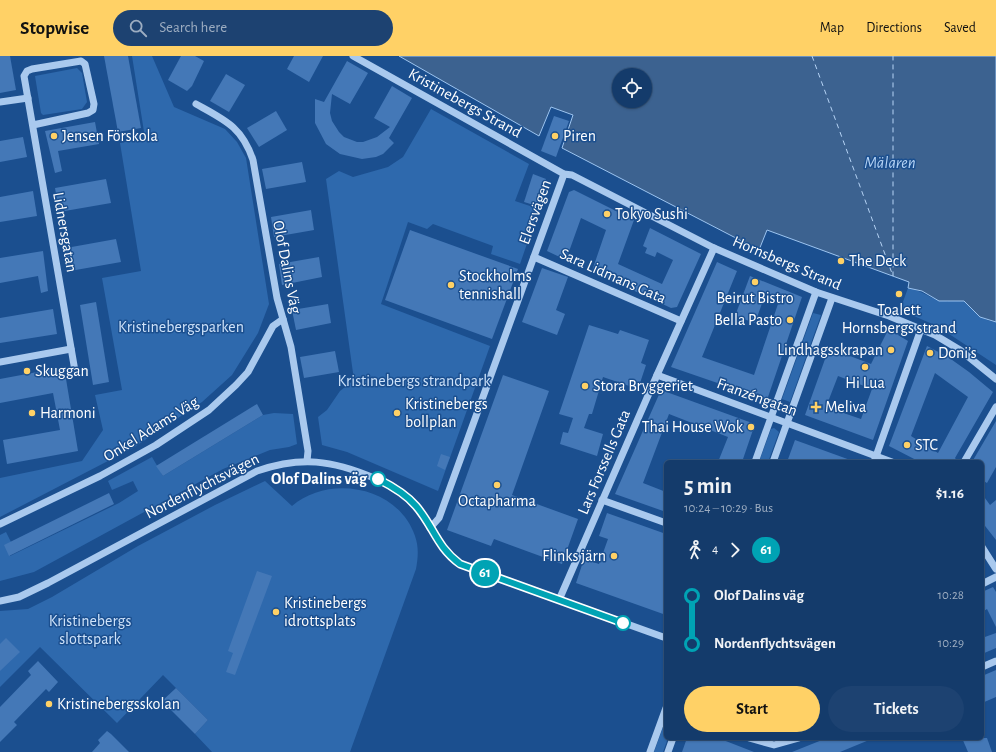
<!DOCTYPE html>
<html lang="en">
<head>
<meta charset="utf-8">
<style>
  body { margin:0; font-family:"Alegreya Sans",sans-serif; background:#1d4271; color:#f1f3f6; height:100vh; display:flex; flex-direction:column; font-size:15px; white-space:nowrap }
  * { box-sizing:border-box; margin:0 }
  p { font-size:13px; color:#9dadc1 }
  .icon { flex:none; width:22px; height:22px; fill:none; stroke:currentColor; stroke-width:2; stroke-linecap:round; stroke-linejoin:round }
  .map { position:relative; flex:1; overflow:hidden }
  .panel { position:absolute; left:664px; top:404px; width:320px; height:280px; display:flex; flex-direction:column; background:#143b6b; border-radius:6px; box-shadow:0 1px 3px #0004,0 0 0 1px #33557e }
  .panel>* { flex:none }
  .badge { padding:0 8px; border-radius:13px; font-size:14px; line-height:26px }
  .tools { position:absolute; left:612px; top:12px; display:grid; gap:8px }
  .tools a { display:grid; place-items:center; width:40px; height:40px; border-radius:50%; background:#143b6b; box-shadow:0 1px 3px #0004,0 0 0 1px #33557e; font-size:20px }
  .map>.badge { position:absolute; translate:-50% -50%; box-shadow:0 0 0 2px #fff }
  .legs { display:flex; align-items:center; gap:6px; height:44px; padding:0 20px; font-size:13px }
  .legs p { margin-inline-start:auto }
  .overview { display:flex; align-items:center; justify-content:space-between; height:68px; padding:0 20px }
  h1 { font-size:22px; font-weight:600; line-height:30px }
  .button { display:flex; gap:8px; margin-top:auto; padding:8px 20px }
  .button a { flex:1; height:46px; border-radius:24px; background:#ffd166; color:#111; font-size:16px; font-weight:600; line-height:46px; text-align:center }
  .button a+a { background:#1d4271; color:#f1f3f6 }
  ul { padding:0 20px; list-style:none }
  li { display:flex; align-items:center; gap:14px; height:48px; font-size:15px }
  li i { display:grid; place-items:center; width:6px; height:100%; margin:0 5px; background:currentColor }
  li i::after { content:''; width:10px; height:10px; margin:-5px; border:3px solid; border-radius:50%; background:#143b6b }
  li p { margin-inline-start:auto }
  li:first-child i { background:linear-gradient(#0000 50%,currentColor 0) }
  li:last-child i { background:linear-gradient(currentColor 50%,#0000 0) }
  header { display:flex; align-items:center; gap:24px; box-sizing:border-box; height:56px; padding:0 20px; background:#ffd166; color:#111 }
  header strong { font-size:19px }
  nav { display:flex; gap:22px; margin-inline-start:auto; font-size:14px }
  .search { width:280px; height:36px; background:#1d4271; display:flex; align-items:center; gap:10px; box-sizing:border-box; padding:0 14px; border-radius:22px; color:#9dadc1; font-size:15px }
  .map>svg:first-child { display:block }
</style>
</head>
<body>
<header>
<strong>Stopwise</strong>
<div class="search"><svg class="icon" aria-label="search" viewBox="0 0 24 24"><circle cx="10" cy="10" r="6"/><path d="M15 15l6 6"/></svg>Search here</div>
<nav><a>Map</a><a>Directions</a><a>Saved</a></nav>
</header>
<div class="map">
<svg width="996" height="696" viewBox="0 0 996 696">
  <rect width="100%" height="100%" fill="#1b4f8f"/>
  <g fill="#2e69ad">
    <path d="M132,0H152L174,51L225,73L237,86L246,102L269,248L258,277L232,319L202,346L133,392L0,461V422L82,405L103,374L95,339L122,334L102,222L141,215L120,87L145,82Z"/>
    <path d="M77,12L82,17L87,46L82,53L43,59L41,57L35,20Z"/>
    <path d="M431,53L529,108L515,145L539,153L520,208L491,198L493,190L433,168L427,173L408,166L381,248L490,290L438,435L347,396L322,389L318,361L327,354L340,335L354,324L326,123L339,115L353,121L388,111L403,101Z"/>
    <path d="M908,232C923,234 932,245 945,245C951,246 957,242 963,245C977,250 976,264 996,266V309L937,270L900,254Z"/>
    <path d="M813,257L821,259L790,346L782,343Z"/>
    <path d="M274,357L293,358L297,388L289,391L270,394L223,413L34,516L0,525V479L6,476L11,486L10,500L119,447L138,435L133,425L112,434L108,425L152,401L163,420L263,359Z"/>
    <path d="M774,372L779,376L768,406H759L771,373Z"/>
    <path d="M265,425L292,450C329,418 398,430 415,480C419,491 418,502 416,513L350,696H212L195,678L208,664L163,619L117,667L40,591L0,631V555L28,553L52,541L138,490L215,449Z"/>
    <path d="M666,663V682H668L663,696H654Z"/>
  </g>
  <path fill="#3c6290" stroke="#9cc4f0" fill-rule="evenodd" d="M399,0H996V266L980,261L964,245H939L922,235L908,232L909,226L767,174L759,194L562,92L573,59L551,51L539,80ZM619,19H645V45H619Z"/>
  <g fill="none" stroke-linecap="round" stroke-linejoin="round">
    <path stroke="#b5d3f5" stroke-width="1" stroke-dasharray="5 4" stroke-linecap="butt" d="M812,0L893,220V0"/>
  </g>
  <g fill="#4478b7" fill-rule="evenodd">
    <path d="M0,0H10L16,34L0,37Z"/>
    <path d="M104,0H128L141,72L118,76Z"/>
    <path d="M181,0H195L204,5L192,30L187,35L168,24Z"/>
    <path d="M294,0H323L309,26L287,13Z"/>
    <path d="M347,5L368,17L350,48L332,38L330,57L332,65L339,76L344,81L357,86H363L377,81L390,71L374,62L392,30L412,42L389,82L394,87L383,98L376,101L362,103L340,98L326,88L315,67V43L324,46Z"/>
    <path d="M226,18L245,29L229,56L210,45Z"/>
    <path d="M276,55L287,74L259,91L247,72Z"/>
    <path d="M554,60L569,65L556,101L541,95Z"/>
    <path d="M95,66L99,88L58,95L62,115L55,117L45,75Z"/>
    <path d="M23,81L27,101L0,106V85Z"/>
    <path d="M302,106L306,126L266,133L262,113Z"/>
    <path d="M533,118L546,123L537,150L524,146Z"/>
    <path d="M106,123L111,147L59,156L55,132Z"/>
    <path d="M574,134L634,164L618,208L662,228L673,204L657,196L655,201L645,197L647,192L643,190L650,172L701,198L677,251L671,252L592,215L606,174L581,162L566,204L547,195L569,136Z"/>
    <path d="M33,135L37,160L0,166V141Z"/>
    <path d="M311,154L314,174L274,181L271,161Z"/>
    <path d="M410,174L518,213L492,283L385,244Z"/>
    <path d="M116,183L121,206L70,215L66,192Z"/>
    <path d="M43,195L48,235L41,237L38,220L0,227V202Z"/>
    <path d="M319,201L322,221L282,229L279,208Z"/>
    <path d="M717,206L737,215L702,301L754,319L780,242L766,236L755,267L735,260L750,220L802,241L767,344L671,311Z"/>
    <path d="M542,212L568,221L556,254L565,258L557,279L522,266Z"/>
    <path d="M96,246L109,326L93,329L80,249Z"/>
    <path d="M328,248L331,267L296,274L292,254Z"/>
    <path d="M53,253L57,278L0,287V262Z"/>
    <path d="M589,269L618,278L620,274L649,284L641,307L646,309L638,333L603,321L592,358H589L584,372L603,378L597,400L560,388L563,376L568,377L573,362L559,358Z"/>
    <path d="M889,272L899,277L898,279L908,285L873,384L805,359L829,292L871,308ZM838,320L872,333L861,363L826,351Z"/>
    <path d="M927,290L948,301L969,316L993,336L955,402L958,406H920L889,390ZM935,317L968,341L938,397L911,380Z"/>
    <path d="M335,295L339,316L304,322L300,301Z"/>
    <path d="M64,311L78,395L7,408L3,384L60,374L53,337L0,347V323Z"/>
    <path d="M503,319L549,335L512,439L578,463L562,508L494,483L491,490L447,474Z"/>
    <path d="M661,334L755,368L742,406H718L728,381L669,358L643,427L666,436V456L615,438Z"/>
    <path d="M257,348L263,359L163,420L156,410Z"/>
    <path d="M996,365V411L987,427L982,424V406H972Z"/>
    <path d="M795,384L853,405V406H787Z"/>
    <path d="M441,398L450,401L445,414L437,410Z"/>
    <path d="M109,437L114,448L9,500L4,489Z"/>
    <path d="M982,438L990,449L996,444V484L982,466Z"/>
    <path d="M607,457L666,478V559L576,527L584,503L599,508L608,483L599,480Z"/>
    <path d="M257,515L272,520L235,619L226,616L233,597L228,595Z"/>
    <path d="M993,531L996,536V571L987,553L982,556V536Z"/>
    <path d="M996,577V592L982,598V582Z"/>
    <path d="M6,582L20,596L0,615V588Z"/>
    <path d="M38,605L58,626L49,636L46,633L14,666L17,669L0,686V651L31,619L28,615Z"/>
    <path d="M996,614V641L982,647V620Z"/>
    <path d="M176,632L208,664L195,678L162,645Z"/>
    <path d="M107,675L111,678L129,696H92L100,687L98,684Z"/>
    <path d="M687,682H718L754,696H682Z"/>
    <path d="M827,682H874L840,696H792Z"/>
    <path d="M962,682H987L992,696H968Z"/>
  </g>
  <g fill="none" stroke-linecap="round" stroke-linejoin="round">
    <g stroke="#a9c9ee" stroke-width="7">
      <path d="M353,0L564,118L572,119L714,192L816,236L889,260L935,279L960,294L996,323"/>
      <path d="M0,46L28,42"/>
      <path d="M196,48C225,64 242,71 253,104L277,242L291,291L308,395L307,405"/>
      <path d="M33,69L88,57L93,54L94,48L85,8L81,5L32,13L27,15L24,20L75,315"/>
      <path d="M534,201L681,265"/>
      <path d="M0,306L71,293"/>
      <path d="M657,319L892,406"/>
      <path d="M755,406L816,236"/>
      <path d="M773,406L832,242"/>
      <path d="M874,406L921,273"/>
      <path d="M964,406L996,351"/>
      <path d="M602,444L666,467"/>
      <path d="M0,468L100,420L156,389L209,354L236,329L248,316L273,270L283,263"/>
      <path d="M430,472L439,462L564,118"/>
      <path d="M982,491L996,513"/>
      <path d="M982,528L996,521"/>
      <path d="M559,544L657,319L714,192"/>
      <path d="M0,545L19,541L48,527L257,415C301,400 332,404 374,422C389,428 406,437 417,451C433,471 438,492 460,508L666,582"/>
      <path d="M982,611L996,605"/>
      <path d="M749,682L774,689L799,682"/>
      <path d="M650,696L666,652"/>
      <path d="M668,696L673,682"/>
    </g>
  </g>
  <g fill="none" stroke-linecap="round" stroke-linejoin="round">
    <defs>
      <path id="line-1" d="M378,423C392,430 406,438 416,450C434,471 436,490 460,508L623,567"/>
    </defs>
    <use href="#line-1" stroke="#fff" stroke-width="9"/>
    <use href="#line-1" stroke="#00a3b4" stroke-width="6"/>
  </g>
  <g fill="#ffd166" stroke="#1b4f8f" stroke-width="1.5">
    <circle cx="54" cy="80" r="4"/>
    <circle cx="555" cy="80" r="4"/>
    <circle cx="607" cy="158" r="4"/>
    <circle cx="841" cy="205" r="4"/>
    <circle cx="755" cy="226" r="4"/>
    <circle cx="451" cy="229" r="4"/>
    <circle cx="899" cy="238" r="4"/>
    <circle cx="790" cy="264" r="4"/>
    <circle cx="891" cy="294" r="4"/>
    <circle cx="930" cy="297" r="4"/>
    <circle cx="865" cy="311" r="4"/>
    <circle cx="27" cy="315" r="4"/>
    <circle cx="585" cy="330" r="4"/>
    <path d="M814 345h4v4h4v4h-4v4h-4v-4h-4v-4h4z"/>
    <circle cx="32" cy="357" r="4"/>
    <circle cx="397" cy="357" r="4"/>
    <circle cx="751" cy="371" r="4"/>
    <circle cx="907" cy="389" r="4"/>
    <circle cx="497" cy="429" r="4"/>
    <circle cx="614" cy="500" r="4"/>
    <circle cx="276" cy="556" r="4"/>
    <circle cx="49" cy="648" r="4"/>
  </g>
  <g fill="#fff" stroke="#00a3b4" stroke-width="2">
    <circle cx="378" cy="423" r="7"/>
    <circle cx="623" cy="567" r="7"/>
  </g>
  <g text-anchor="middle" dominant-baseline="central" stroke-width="3" stroke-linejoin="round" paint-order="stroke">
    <g font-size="16" fill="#fff" stroke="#1b4f8f">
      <text transform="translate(465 47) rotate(29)">Kristinebergs Strand</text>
      <text transform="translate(535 156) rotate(-70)">Elersvägen</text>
      <text transform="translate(65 176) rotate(80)">Lidnersgatan</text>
      <text transform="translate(787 207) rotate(23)">Hornsbergs Strand</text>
      <text transform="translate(287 211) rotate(79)">Olof Dalins Väg</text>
      <text transform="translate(613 220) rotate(24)">Sara Lidmans Gata</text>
      <text transform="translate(757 341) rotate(20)">Franzéngatan</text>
      <text transform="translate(151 373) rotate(-32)">Onkel Adams Väg</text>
      <text transform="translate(604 406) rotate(-67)">Lars Forssells Gata</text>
      <text transform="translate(202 430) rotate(-27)">Nordenflychtsvägen</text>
    </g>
    <g font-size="16" fill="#fff" stroke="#1b4f8f" text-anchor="start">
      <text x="62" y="80">Jensen Förskola</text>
      <text x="563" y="80">Piren</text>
      <text x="615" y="158">Tokyo Sushi</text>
      <text x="849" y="205">The Deck</text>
      <text x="459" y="220">Stockholms<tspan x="459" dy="18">tennishall</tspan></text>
      <text x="755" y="242" text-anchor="middle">Beirut Bistro</text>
      <text x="899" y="254" text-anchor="middle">Toalett<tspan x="899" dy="18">Hornsbergs strand</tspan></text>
      <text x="782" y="264" text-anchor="end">Bella Pasto</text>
      <text x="883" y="294" text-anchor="end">Lindhagsskrapan</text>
      <text x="938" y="297">Doni’s</text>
      <text x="35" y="315">Skuggan</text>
      <text x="865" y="327" text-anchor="middle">Hi Lua</text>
      <text x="593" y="330">Stora Bryggeriet</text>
      <text x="405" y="348">Kristinebergs<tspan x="405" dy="18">bollplan</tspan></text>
      <text x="825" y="351">Meliva</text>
      <text x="40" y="357">Harmoni</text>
      <text x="743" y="371" text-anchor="end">Thai House Wok</text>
      <text x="915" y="389">STC</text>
      <text x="497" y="445" text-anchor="middle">Octapharma</text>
      <text x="606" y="500" text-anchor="end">Flinks järn</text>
      <text x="284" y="547">Kristinebergs<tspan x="284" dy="18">idrottsplats</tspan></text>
      <text x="57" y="648">Kristinebergsskolan</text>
    </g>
    <g font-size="16" fill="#cfe3fa" stroke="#1b4f8f">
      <text x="181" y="271">Kristinebergsparken</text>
      <text x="414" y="325">Kristinebergs strandpark</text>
      <text x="90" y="565">Kristinebergs<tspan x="90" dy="18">slottspark</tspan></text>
    </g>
    <g font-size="16" font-weight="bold" fill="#fff" stroke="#1b4f8f" text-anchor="end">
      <text x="367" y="423">Olof Dalins väg</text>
    </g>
    <g font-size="17" font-style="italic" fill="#b5d3f5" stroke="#1b4f8f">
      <text x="890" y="106">Mälaren</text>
    </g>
  </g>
</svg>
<div class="tools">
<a><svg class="icon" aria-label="locate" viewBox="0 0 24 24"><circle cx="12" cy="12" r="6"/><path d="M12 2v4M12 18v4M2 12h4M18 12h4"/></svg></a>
</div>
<b class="badge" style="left:485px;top:517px;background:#00a3b4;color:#fff">61</b>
<section class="panel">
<div class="overview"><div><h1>5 min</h1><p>10:24 – 10:29 · Bus</p></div><b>$1.16</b></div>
<div class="legs"><svg class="icon" aria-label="walk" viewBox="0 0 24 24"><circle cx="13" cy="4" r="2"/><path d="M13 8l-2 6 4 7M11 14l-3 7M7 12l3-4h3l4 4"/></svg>4<svg class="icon" aria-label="forward" viewBox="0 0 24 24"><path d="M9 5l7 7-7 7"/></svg><b class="badge" style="background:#00a3b4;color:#fff">61</b></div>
<ul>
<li><i style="color:#00a3b4"></i><b>Olof Dalins väg</b><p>10:28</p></li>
<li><i style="color:#00a3b4"></i><b>Nordenflychtsvägen</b><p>10:29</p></li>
</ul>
<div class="button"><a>Start</a><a>Tickets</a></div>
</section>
</div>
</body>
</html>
